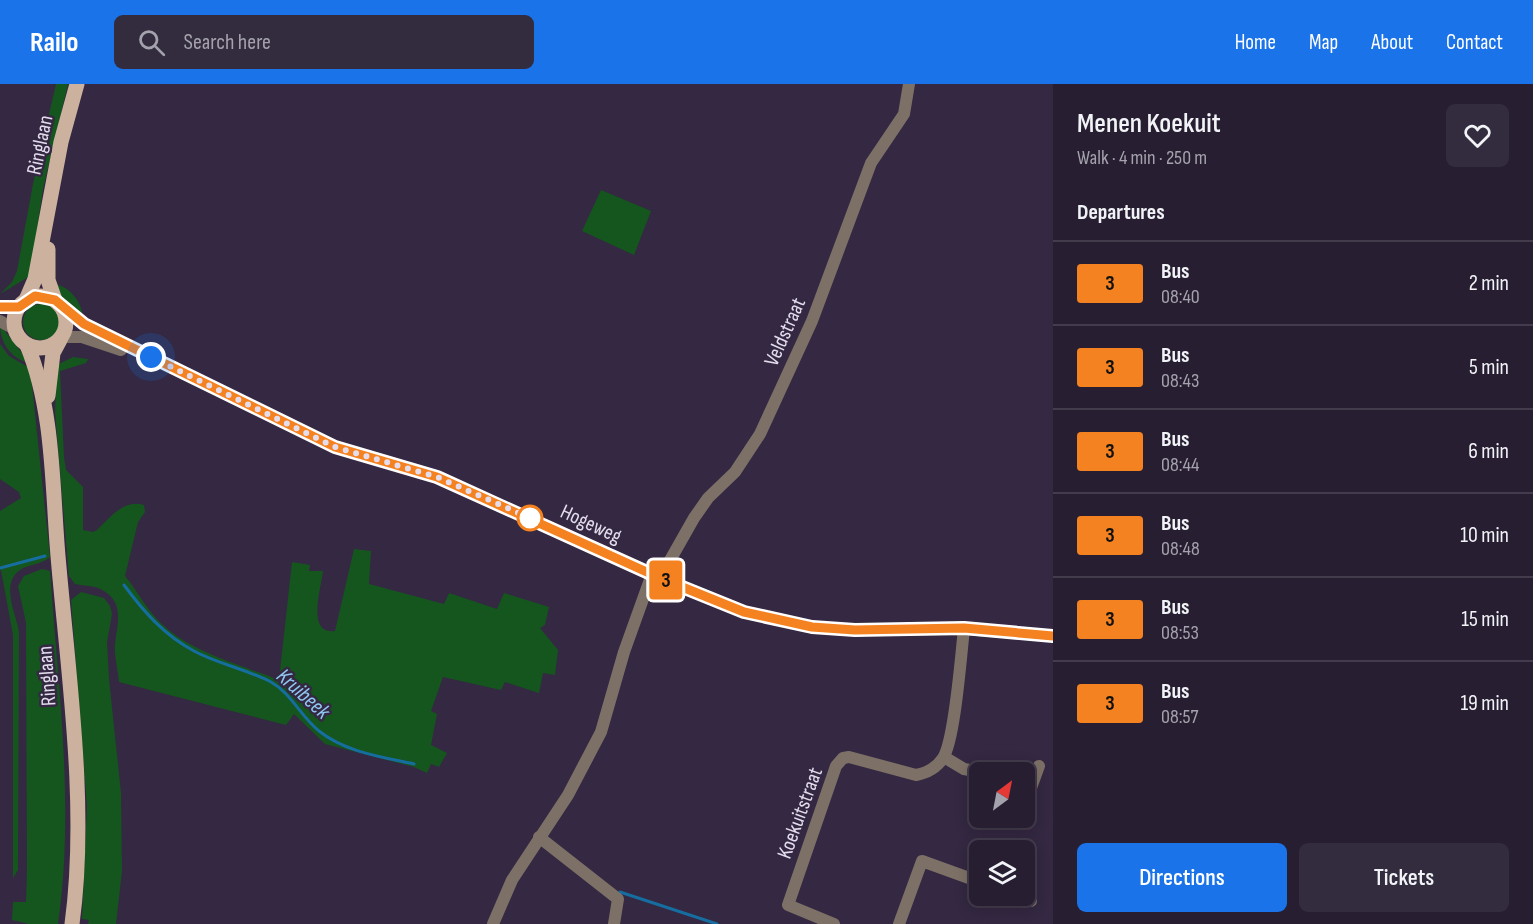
<!DOCTYPE html>
<html lang="en">
<head>
<meta charset="utf-8">
<style>
  body { margin:0; font-family:"Sofia Sans Condensed",sans-serif; background:#332b3e; color:#f1f3f6; height:100vh; display:flex; flex-direction:column; font-size:22px; white-space:nowrap }
  * { box-sizing:border-box; margin:0 }
  p { font-size:20px; color:#a4a2ac }
  .icon { flex:none; width:33px; height:33px; fill:none; stroke:currentColor; stroke-width:2; stroke-linecap:round; stroke-linejoin:round }
  .map { position:relative; flex:1; overflow:hidden }
  .drawer { display:flex; flex-direction:column; background:#271e32; width:480px }
  .drawer>* { flex:none }
  .badge { padding:0 12px; border-radius:4px; font-size:21px; line-height:39px }
  .needle { width:39px; rotate:32deg }
  .controls { position:absolute; left:969px; top:678px; display:grid; gap:12px }
  .controls a { display:grid; place-items:center; width:66px; height:66px; border-radius:9px; background:#271e32; box-shadow:0 3px 15px #0003,0 0 0 2px #433c4d; font-size:30px }
  .you { position:absolute; width:30px; height:30px; margin:-15px; border:4px solid #fff; border-radius:50%; background:#1a73e8; box-shadow:0 0 0 9px #1a73e833 }
  .map>.badge { position:absolute; translate:-50% -50%; box-shadow:0 0 0 3px #fff }
  h2 { padding:0 24px; font-size:22px; line-height:54px }
  .round { display:grid; place-items:center; flex:none; width:63px; height:63px; border-radius:9px; background:#332b3e }
  .headline { display:flex; align-items:center; justify-content:space-between; height:102px; padding:0 24px }
  h1 { font-size:28px; font-weight:600; line-height:45px }
  .cta { display:flex; gap:12px; margin-top:auto; padding:12px 24px }
  .cta a { flex:1; height:69px; border-radius:9px; background:#1a73e8; color:#fff; font-size:24px; font-weight:600; line-height:69px; text-align:center }
  .cta a+a { background:#332b3e; color:#f1f3f6 }
  ul { padding:0; list-style:none }
  li { display:flex; align-items:center; gap:18px; height:84px; padding:0 24px; border-top:2px solid #433c4d }
  li div { flex:1 }
  li b { display:block; font-size:22px }
  li em { font-style:normal }
  li .badge { min-width:66px; font-weight:700; text-align:center }
  header { display:flex; align-items:center; gap:36px; box-sizing:border-box; height:84px; padding:0 30px; background:#1a73e8; color:#fff }
  header strong { font-size:28px }
  nav { display:flex; gap:33px; margin-inline-start:auto; font-size:21px }
  .search { width:420px; height:54px; background:#332b3e; display:flex; align-items:center; gap:15px; box-sizing:border-box; padding:0 21px; border-radius:9px; color:#a4a2ac; font-size:22px }
  main { display:flex; flex:1; min-height:0 }
  .map>svg:first-child { display:block }
</style>
</head>
<body>
<header>
<strong>Railo</strong>
<div class="search"><svg class="icon" aria-label="search" viewBox="0 0 24 24"><circle cx="10" cy="10" r="6"/><path d="M15 15l6 6"/></svg>Search here</div>
<nav><a>Home</a><a>Map</a><a>About</a><a>Contact</a></nav>
</header>
<main>
<div class="map">
<svg width="1053" height="840" viewBox="0 0 1053 840">
  <rect width="100%" height="100%" fill="#342842"/>
  <g fill="#15561e">
    <path d="M56,0H68L43,105L30,192L0,210L12,198L17,187L33,100Z"/>
    <path d="M601,106L651,127L634,171L582,147Z"/>
    <path d="M55,200C70,203 82,218 83,234L61,212Z"/>
    <circle cx="41" cy="238" r="18"/>
    <path d="M0,241L30,279C12,276 0,259 0,241Z"/>
    <path d="M0,260L9,272L28,283L32,301L50,473C41,481 29,480 20,486C0,500 16,529 19,548L18,786L13,794V551L0,481V427L21,414L19,408L0,395Z"/>
    <path d="M73,273L88,275L86,279L60,287L64,373L66,386L83,403V446L93,448L97,446C111,433 123,415 144,421L145,428L138,438L125,492C136,505 144,521 156,534C185,567 239,580 279,596L292,478L310,481L309,487H323C321,505 306,551 335,547L354,465L371,467L369,500L444,520L449,509L497,525L504,509L549,523L545,541L540,544L558,566L555,591L543,589L539,609L505,598L501,606L443,593L431,627L437,630L431,661L447,669L439,683L431,680L427,689L414,683L325,660L294,630L286,641L119,598C118,586 114,572 115,560C118,536 125,516 98,504C90,501 82,502 75,500L69,492L55,328L57,281Z"/>
    <path d="M42,485L50,487C58,604 75,723 58,840H29L12,836L13,818H26L27,784L26,539L18,502L24,492Z"/>
    <path d="M81,508L104,514L110,522L112,530L107,558L109,595L121,709L122,787L116,840H88L89,836L82,835L87,722L71,516Z"/>
  </g>
  <g fill="none" stroke-linecap="round" stroke-linejoin="round">
    <g stroke="#166ea0" stroke-width="3">
      <path d="M0,484L45,472"/>
      <path d="M124,501C144,528 164,551 194,567C218,580 246,585 271,598C291,609 301,633 319,647C345,668 382,673 414,680"/>
      <path d="M620,808L717,840"/>
    </g>
    <g stroke="#7d7167" stroke-width="12">
      <path d="M62,222L84,240L335,363L437,393L660,494L744,528L812,543L855,546L964,545L1053,552"/>
      <path d="M0,223H19"/>
      <path d="M0,237L16,246"/>
      <path d="M63,253H82L121,266"/>
      <path d="M660,494L694,434L708,414L735,388L760,350L812,237L871,79L904,30L909,0"/>
      <path d="M944,673L964,685L980,688"/>
      <path d="M1027,715L1039,682"/>
      <path d="M539,753L618,815L614,840"/>
      <path d="M1016,812L1031,817"/>
      <path d="M493,840L512,796L568,711L601,648L624,568L652,490"/>
      <path d="M834,840L788,821L836,682L843,674L849,673L916,691C927,689 937,683 943,674C955,656 961,570 964,545"/>
      <path d="M899,840L922,777L980,798"/>
    </g>
    <g stroke="#ccb29e" stroke-width="15">
      <path d="M48,165V196L55,216"/>
      <circle cx="40" cy="238" r="26"/>
      <path d="M26,216L35,195L61,58L77,0"/>
      <path d="M27,261C54,326 52,402 58,472C68,589 88,723 72,840"/>
      <path d="M48,312L53,269L60,256"/>
    </g>
  </g>
  <g fill="none" stroke-linecap="round" stroke-linejoin="round">
    <defs>
      <path id="line" d="M0,223H19L35,212L55,216L84,240L335,363L437,393L660,494L744,528L812,543L855,546L964,544L1053,552"/>
    </defs>
    <use href="#line" stroke="#fff" stroke-width="14"/>
    <use href="#line" stroke="#f58220" stroke-width="9"/>
    <path stroke="#e4ddee" stroke-width="6" stroke-dasharray="0 10.8" d="M151,273L335,363L437,393L530,434"/>
  </g>
  <circle fill="#fff" stroke="#f58220" stroke-width="3" cx="530" cy="434" r="12"/>
  <g text-anchor="middle" dominant-baseline="central" stroke-width="5" stroke-linejoin="round" paint-order="stroke">
    <g font-size="21" fill="#e4ddee" stroke="#342842">
      <text transform="translate(40 61) rotate(-78)">Ringlaan</text>
      <text transform="translate(785 248) rotate(-66)">Veldstraat</text>
      <text transform="translate(591 440) rotate(25)">Hogeweg</text>
      <text transform="translate(47 592) rotate(-94)">Ringlaan</text>
      <text transform="translate(800 729) rotate(-70)">Koekuitstraat</text>
    </g>
    <g font-size="22" font-style="italic" fill="#8fc9f3" stroke="#342842">
      <text transform="translate(303 610) rotate(42)">Kruibeek</text>
    </g>
  </g>
</svg>
<div class="controls">
<a><svg class="needle" viewBox="-14 -14 28 28"><path d="M0-13l5 13h-10z" fill="#e53935"/><path d="M0 13l5-13h-10z" fill="#a4a2ac"/></svg></a>
<a><svg class="icon" aria-label="layers" viewBox="0 0 24 24"><path d="M12 4l9 5-9 5-9-5zM3 14l9 5 9-5"/></svg></a>
</div>
<div class="you" style="left:151px;top:273px"></div>
<b class="badge" style="left:666px;top:496px;background:#f58220;color:#111">3</b>
</div>
<section class="drawer">
<div class="headline"><div><h1>Menen Koekuit</h1><p>Walk · 4 min · 250 m</p></div><a class="round"><svg class="icon" aria-label="heart" viewBox="0 0 24 24"><path d="M12 20l-8-8c-3-5 5-10 8-4 3-6 11-1 8 4z"/></svg></a></div>
<h2>Departures</h2>
<ul>
<li><span class="badge" style="background:#f58220;color:#111">3</span><div><b>Bus</b><p>08:40</p></div><em>2 min</em></li>
<li><span class="badge" style="background:#f58220;color:#111">3</span><div><b>Bus</b><p>08:43</p></div><em>5 min</em></li>
<li><span class="badge" style="background:#f58220;color:#111">3</span><div><b>Bus</b><p>08:44</p></div><em>6 min</em></li>
<li><span class="badge" style="background:#f58220;color:#111">3</span><div><b>Bus</b><p>08:48</p></div><em>10 min</em></li>
<li><span class="badge" style="background:#f58220;color:#111">3</span><div><b>Bus</b><p>08:53</p></div><em>15 min</em></li>
<li><span class="badge" style="background:#f58220;color:#111">3</span><div><b>Bus</b><p>08:57</p></div><em>19 min</em></li>
</ul>
<div class="cta"><a>Directions</a><a>Tickets</a></div>
</section>
</main>
</body>
</html>
